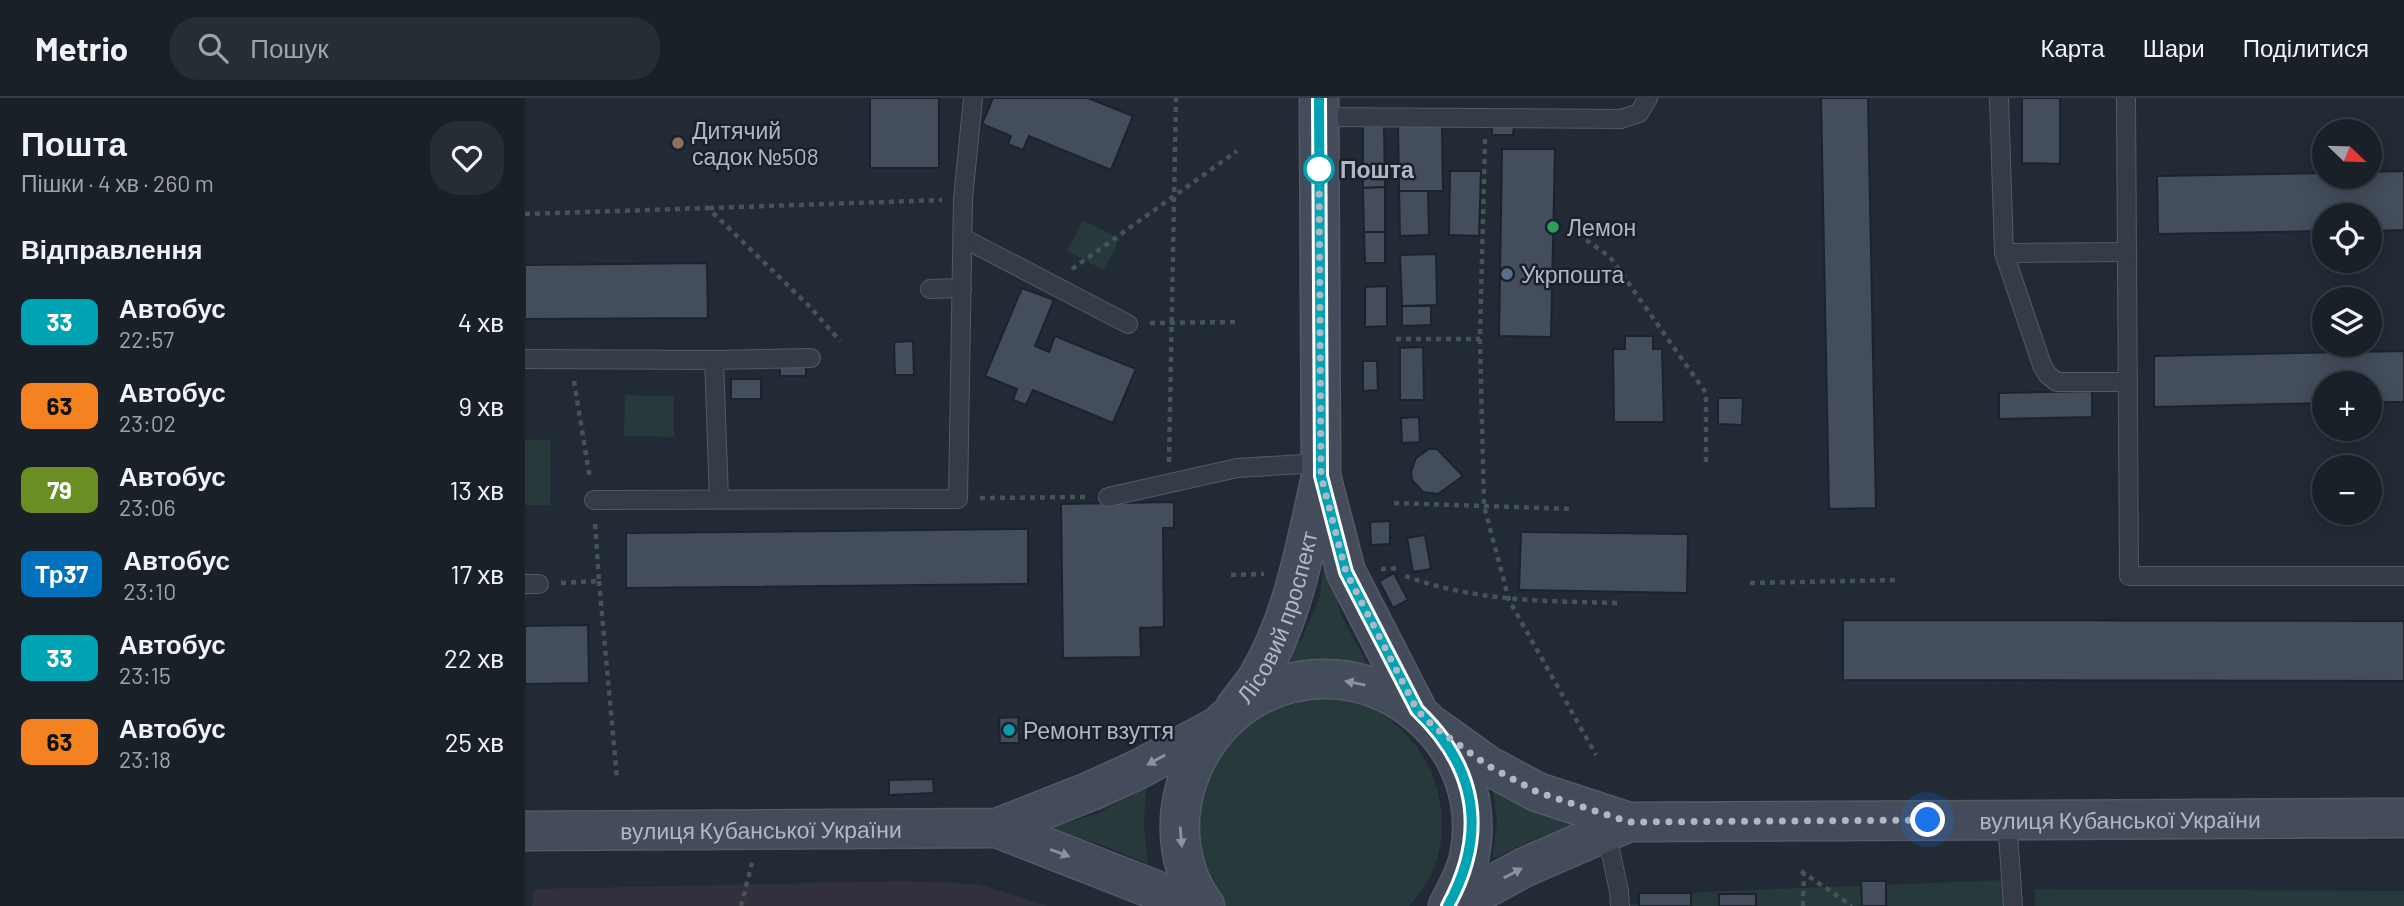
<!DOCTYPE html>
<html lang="uk">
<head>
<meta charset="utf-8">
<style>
  body { margin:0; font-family:Barlow,sans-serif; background:#272d34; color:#f1f3f6; height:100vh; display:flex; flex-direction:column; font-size:26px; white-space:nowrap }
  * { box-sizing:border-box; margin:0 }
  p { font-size:23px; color:#9fa3a8 }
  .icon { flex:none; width:38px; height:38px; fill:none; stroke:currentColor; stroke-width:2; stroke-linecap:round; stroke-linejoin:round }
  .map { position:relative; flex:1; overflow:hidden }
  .sheet { display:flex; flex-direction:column; background:#1a2028; width:525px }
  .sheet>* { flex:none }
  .badge { padding:0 14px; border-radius:10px; font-size:24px; line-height:46px }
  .needle { width:46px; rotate:113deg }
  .controls { position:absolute; left:1787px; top:21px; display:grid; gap:14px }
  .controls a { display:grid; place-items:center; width:70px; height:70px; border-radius:50%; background:#1a2028; box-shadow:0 4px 18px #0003,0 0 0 2px #383e45; font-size:35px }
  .you { position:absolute; width:35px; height:35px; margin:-18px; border:5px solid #fff; border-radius:50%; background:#1a73e8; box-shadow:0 0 0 10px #1a73e833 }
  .map>.badge { position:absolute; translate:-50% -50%; box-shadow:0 0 0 4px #fff }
  h2 { padding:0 21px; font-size:26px; line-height:63px }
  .round { display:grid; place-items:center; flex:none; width:74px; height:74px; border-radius:28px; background:#272d34 }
  .headline { display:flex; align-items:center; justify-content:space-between; height:119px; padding:0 21px }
  h1 { font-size:33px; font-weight:600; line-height:52px }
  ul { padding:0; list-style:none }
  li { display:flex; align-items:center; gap:21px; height:84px; padding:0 21px }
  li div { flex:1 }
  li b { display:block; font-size:26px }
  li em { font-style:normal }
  li .badge { min-width:77px; font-weight:700; text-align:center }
  header { display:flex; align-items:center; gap:42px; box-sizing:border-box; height:98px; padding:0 35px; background:#1a2028; border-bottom:2px solid #383e45 }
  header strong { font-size:33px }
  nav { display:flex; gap:38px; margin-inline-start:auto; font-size:24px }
  .search { width:490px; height:63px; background:#272d34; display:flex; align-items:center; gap:18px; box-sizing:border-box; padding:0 24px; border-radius:28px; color:#9fa3a8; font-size:26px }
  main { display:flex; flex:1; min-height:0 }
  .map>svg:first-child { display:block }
</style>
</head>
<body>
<header>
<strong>Metrio</strong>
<div class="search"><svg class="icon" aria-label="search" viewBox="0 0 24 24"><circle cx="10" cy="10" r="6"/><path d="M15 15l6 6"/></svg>Пошук</div>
<nav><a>Карта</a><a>Шари</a><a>Поділитися</a></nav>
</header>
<main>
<section class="sheet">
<div class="headline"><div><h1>Пошта</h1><p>Пішки · 4 хв · 260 m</p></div><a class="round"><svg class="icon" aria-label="heart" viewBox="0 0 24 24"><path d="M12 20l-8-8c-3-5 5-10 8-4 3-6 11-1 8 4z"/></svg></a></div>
<h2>Відправлення</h2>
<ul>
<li><span class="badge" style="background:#00a3b4;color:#fff">33</span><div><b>Автобус</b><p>22:57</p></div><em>4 хв</em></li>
<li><span class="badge" style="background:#f58220;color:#111">63</span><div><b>Автобус</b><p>23:02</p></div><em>9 хв</em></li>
<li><span class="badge" style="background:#6b8e23;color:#fff">79</span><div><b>Автобус</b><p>23:06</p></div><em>13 хв</em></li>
<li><span class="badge" style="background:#0072bc;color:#fff">Тр37</span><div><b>Автобус</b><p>23:10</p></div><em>17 хв</em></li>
<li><span class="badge" style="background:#00a3b4;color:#fff">33</span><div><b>Автобус</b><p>23:15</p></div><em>22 хв</em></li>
<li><span class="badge" style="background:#f58220;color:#111">63</span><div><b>Автобус</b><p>23:18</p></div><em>25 хв</em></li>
</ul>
</section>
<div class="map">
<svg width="1879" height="808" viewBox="0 0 1879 808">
  <rect width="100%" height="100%" fill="#222a36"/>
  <path fill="#32303c" d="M380,783L453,786L522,808H7L8,791Z"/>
  <g fill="#27393a">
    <path d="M558,122L595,141L579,172L542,153Z"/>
    <path d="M100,297L149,298V339L99,338Z"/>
    <path d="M0,342H26L25,407H0Z"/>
    <path d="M800,456L816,517L845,571L750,574L778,539L795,498Z"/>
    <path d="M799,599C822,602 845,607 865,622C923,664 937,755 884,808H701L685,786L676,766L671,701L700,642L755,605Z"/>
    <path d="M621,688L619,728L623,766L572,745L515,732L572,716Z"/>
    <path d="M968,690L1078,724L1017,738L967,761L972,725Z"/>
    <path d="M1482,782L1483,808H1099L1175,794Z"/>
    <path d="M1510,791L1879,793V808H1510Z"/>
  </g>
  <g fill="#434d5b" stroke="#1d232e" stroke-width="2">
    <rect x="345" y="0" width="69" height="70"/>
    <path d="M468,0H563L608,18L586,72L504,38L498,52L483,46L486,38L457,26Z"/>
    <path d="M1296,0H1343L1351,410L1304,411Z"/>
    <path d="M1497,0H1535V66L1497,65Z"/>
    <path d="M917,25L918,93H874L873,26Z"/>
    <path d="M859,26L860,89L838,90V27Z"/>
    <path d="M967,26H989L988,37H967Z"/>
    <path d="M977,51H1030L1026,239L974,238Z"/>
    <path d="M925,73H956L954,138L924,137Z"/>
    <path d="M1879,73V132L1844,133V117H1799V133L1633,136L1632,78L1799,75V79H1844V74Z"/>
    <path d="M860,89V134H839L838,90Z"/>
    <path d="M874,93H903L904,137L875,138Z"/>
    <path d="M839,134H860V165H840Z"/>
    <path d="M911,156L912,207L877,208L875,157Z"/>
    <path d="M182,165L183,220L0,221V167Z"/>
    <path d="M862,188V228L840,229V189Z"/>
    <path d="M497,190L529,202L510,248L524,254L530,238L611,271L588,325L508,292L501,307L488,302L492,291L460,278Z"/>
    <path d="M877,208H906V227L877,228Z"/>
    <path d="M1100,238H1128V251H1137L1139,324H1089L1088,251H1100Z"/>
    <path d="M388,243L389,277H370L369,244Z"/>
    <path d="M898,249L899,302H875V250Z"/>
    <path d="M1879,253V304H1844V285H1799V305L1629,309V258Z"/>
    <path d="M838,263H852L853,292L838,293Z"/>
    <rect x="255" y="269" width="26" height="9"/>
    <rect x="206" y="281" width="30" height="20"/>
    <path d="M1567,293V319L1474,321V295Z"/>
    <path d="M1193,300H1218L1217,327L1193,326Z"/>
    <path d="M894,319L895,344L877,345L876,320Z"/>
    <path d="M904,351H912L938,378L913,396L898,394L887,382L886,374L891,360Z"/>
    <path d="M649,404V430H638L639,529L615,530L616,559L538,560L536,406Z"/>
    <path d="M865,423V446L846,447L845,424Z"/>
    <path d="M503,431V486L101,490V435Z"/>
    <path d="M996,434L1163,436L1162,495L994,492Z"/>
    <path d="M900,437L906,471L888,474L882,440Z"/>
    <path d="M869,475L883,502L868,510L854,483Z"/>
    <path d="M1318,522L1879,523V583L1318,582Z"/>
    <path d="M63,527L64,585L0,586V528Z"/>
    <path d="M493,619L494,645H475L474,620Z"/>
    <path d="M408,681L409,695L364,697V682Z"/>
    <path d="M1336,783H1361V808H1337Z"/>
    <rect x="1114" y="795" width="52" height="13"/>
    <rect x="1194" y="796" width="37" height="12"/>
  </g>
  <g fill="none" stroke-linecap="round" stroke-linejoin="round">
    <defs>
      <g id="lane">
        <path d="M1474,0L1479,155L1517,267L1523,277L1532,284H1603"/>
        <path d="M1601,0L1604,478H1879"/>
        <path d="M794,19L1096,21L1114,15L1123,0"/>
        <path d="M438,140L603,226"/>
        <path d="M1479,155L1602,154"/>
        <path d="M405,191L437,190"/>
        <path d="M0,261L189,262L194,401"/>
        <path d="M189,262L286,260"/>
        <path d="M583,399L712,370L795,365"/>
        <path d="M69,402L433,401L438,101L448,0"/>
        <path d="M0,486H14"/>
        <path d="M1482,722L1488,808"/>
        <path d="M1081,733L1094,793L1095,808"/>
      </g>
      <g id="secondary">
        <path d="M794,0L796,378L821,474L892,612"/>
        <path id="s1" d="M710,610C717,600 726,590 733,579C768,520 780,450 795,384"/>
        <path id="s2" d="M909,629L962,667L1012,694L1104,724L1879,720"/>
        <path d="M472,730L628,791L658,808"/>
        <path id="s3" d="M0,733L472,730L566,693L614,671L690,630"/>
        <path d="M680,808C654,774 649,727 661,687C673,650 694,621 727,601C836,537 970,636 944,760C940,777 931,793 923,808"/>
        <path d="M928,808L1000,769L1104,724"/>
      </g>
    </defs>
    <use href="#lane" stroke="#535a65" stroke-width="20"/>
    <use href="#secondary" stroke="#535a65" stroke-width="41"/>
    <g stroke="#445457" stroke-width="4.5" stroke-dasharray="5 5" stroke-linecap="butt">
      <path d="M960,41L955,241L959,408L984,502L1071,657"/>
      <path d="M184,110L417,102"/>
      <path d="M0,116L183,110L284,208L315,243"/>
      <path d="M1053,136L1085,159L1181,295V368"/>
      <path d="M547,171L712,53"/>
      <path d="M625,225L711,224"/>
      <path d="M871,241H955"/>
      <path d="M49,283L65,381"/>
      <path d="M644,364L651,0"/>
      <path d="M455,400L562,399"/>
      <path d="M869,405L1048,411"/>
      <path d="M856,471L876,470"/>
      <path d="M706,477L739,476"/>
      <path d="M880,478C952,504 1020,503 1095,505"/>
      <path d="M74,483L92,681"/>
      <path d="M36,485L74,483L70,425"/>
      <path d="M1225,485L1372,482"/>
      <path d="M1276,773L1327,808"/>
      <path d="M216,808L227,765"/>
      <path d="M1278,808L1279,774"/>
    </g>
    <use href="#lane" stroke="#363c47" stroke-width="18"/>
    <use href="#secondary" stroke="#444b5a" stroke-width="38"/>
  </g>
  <defs><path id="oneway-solid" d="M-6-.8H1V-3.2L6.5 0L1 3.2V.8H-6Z" transform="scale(1.75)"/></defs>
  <g fill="#8a919f">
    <use href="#oneway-solid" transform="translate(830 585) rotate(-168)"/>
    <use href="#oneway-solid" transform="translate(631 662) rotate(151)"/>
    <use href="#oneway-solid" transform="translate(656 739) rotate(85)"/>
    <use href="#oneway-solid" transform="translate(535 755) rotate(20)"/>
    <use href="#oneway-solid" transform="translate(988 775) rotate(-28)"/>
  </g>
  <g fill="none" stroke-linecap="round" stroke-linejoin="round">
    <defs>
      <path id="line" d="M794,0L796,378L821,474L892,612C952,669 963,735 923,808"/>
    </defs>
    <use href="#line" stroke="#fff" stroke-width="16"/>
    <use href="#line" stroke="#00a3b4" stroke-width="10"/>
    <path stroke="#b0b7c4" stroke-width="7" stroke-dasharray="0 12.6" d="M794,71L796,378L821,474L892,612L909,629L962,667L1012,694L1104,724L1403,722"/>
  </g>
  <circle fill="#8d6e63" stroke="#1b212c" stroke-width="2.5" cx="153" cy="45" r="7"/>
  <circle fill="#fff" stroke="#00a3b4" stroke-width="3.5" cx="794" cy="71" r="14"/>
  <circle fill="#2e9e5b" stroke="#1b212c" stroke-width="2.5" cx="1028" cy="129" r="7"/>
  <circle fill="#5c6f8a" stroke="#1b212c" stroke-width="2.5" cx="982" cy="176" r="7"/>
  <circle fill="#0f9aa8" stroke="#1b212c" stroke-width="2.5" cx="484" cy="632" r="7"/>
  <g text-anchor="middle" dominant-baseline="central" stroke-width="5" stroke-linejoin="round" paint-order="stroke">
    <g font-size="23" fill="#b0b7c4" stroke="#1b212c" text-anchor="start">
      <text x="167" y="32">Дитячий<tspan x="167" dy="26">садок №508</tspan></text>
      <text x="1042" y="129">Лемон</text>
      <text x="996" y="176">Укрпошта</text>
      <text x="498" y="632">Ремонт взуття</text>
    </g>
    <g font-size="23" font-weight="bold" fill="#b0b7c4" stroke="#1b212c" text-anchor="start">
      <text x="815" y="71">Пошта</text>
    </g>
    <g font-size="23" fill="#b0b7c4" stroke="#1b212c">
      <text stroke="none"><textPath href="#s1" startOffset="102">Лісовий проспект</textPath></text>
      <text stroke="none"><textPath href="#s2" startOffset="710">вулиця Кубанської України</textPath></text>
      <text stroke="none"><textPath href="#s3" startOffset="236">вулиця Кубанської України</textPath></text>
    </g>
  </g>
</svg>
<div class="controls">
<a><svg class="needle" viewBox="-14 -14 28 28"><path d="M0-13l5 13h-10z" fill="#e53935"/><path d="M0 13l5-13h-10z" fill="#9fa3a8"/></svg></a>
<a><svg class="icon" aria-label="locate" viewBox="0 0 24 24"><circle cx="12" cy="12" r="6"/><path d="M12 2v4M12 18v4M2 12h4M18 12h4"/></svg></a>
<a><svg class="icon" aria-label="layers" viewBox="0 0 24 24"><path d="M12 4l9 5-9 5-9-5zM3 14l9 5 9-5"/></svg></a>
<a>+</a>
<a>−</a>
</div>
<div class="you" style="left:1403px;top:722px"></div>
</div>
</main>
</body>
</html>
